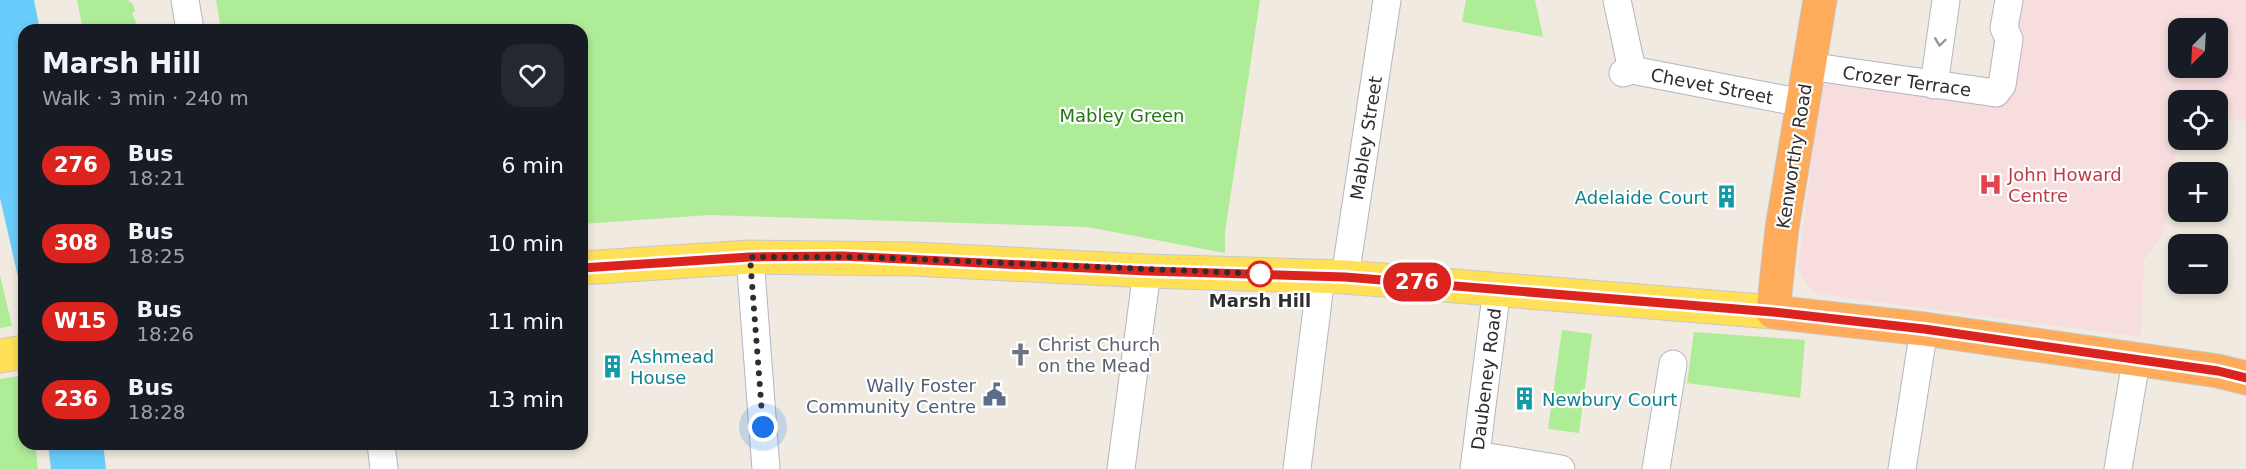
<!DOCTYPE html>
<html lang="en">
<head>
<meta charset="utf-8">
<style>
  body { margin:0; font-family:"DejaVu Sans",sans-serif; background:#242831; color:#f1f3f6; height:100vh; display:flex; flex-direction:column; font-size:22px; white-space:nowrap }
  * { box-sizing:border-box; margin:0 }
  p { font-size:20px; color:#9ea1a6 }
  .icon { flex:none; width:33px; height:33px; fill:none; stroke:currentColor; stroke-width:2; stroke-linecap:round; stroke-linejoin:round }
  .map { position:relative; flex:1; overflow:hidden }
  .drawer { position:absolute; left:18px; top:24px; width:570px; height:426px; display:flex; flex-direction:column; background:#171b24; border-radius:18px; box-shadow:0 3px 9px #0003 }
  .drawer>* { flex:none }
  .badge { padding:0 12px; border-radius:20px; font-size:21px; line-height:39px }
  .needle { width:39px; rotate:204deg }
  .tools { position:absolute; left:2168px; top:18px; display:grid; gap:12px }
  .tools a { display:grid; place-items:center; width:60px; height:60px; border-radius:12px; background:#171b24; box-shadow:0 3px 9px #0003; font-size:30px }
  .you { position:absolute; width:30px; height:30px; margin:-15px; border:4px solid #fff; border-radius:50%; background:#1a73e8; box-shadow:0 0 0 9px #1a73e833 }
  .map>.badge { position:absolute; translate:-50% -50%; box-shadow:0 0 0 3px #fff }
  .round { display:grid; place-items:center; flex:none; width:63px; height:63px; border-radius:18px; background:#242831 }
  .overview { display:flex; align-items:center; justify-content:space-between; height:102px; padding:0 24px }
  h1 { font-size:28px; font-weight:600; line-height:45px }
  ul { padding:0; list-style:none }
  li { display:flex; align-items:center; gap:18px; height:78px; padding:0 24px }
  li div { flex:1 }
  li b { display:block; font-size:22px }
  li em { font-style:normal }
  li .badge { min-width:66px; font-weight:700; text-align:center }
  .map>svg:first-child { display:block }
</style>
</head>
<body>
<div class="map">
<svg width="2246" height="469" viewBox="0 0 2246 469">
  <rect width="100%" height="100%" fill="#f0eae0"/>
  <path fill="#f7dddd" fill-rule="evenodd" d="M2019,0H2246V121L2217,117V100H2178V137L2164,232L2144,260L2141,337L1820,294L1807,285L1798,268L1822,83L2008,94ZM2178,28H2217V68H2178Z"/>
  <g fill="#afec97">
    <path d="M77,0H128L133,4L135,11L132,13L139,30H83Z"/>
    <path d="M216,0H1260L1225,232V253L1087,227L709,215L582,224V30H221Z"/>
    <path d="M1466,0H1535L1543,37L1462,22Z"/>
    <path d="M0,275L12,326L0,328Z"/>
    <path d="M1562,330L1592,334L1579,433L1548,429Z"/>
    <path d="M1694,332L1805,340L1800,398L1687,383Z"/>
    <path d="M19,376L24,398V444H35L38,469H0V379Z"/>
  </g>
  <g fill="#69cdfc">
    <path d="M0,0H34L40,30H24V303L0,198Z"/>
    <path d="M48,444H103L106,469H51Z"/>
  </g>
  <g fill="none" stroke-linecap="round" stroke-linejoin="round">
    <defs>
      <g id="minor">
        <path d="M185,0L190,30"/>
        <path d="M1617,0L1632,70"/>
        <path d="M1808,66L1996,93L2002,85L2009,39L2004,28L2009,0"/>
        <path d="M1623,73L1632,70L1802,103"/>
        <path d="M1934,85L1946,0"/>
        <path d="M750,257L766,469"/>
        <path d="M1345,277L1387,0"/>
        <path d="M381,444L384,469"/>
        <path d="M1476,455L1561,469"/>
        <path d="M1121,469L1147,271"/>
        <path d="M1297,469L1321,277"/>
        <path d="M1474,469L1497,288"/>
        <path d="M1656,469L1673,364"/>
        <path d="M1902,469L1924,329"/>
        <path d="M2118,469L2136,361"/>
      </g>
      <g id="major">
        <path d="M582,268L750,257L914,259L1147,271L1345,277L1773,312"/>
        <path d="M0,356L24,352"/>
      </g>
      <path id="highway" d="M1820,0L1782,228L1773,312L1924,329L2218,371L2246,378"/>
    </defs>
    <use href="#minor" stroke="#b3b5c3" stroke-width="29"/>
    <use href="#major" stroke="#c9c9c9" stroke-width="35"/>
    <use href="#highway" stroke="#c9c9c9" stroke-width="35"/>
    <use href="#minor" stroke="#fff" stroke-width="27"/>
    <use href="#major" stroke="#ffe056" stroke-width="33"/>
    <use href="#highway" stroke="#ffab5c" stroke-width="33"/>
  </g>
  <defs><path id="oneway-chevron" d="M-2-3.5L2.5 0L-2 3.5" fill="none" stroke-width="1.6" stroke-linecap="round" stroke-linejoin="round" transform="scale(1.5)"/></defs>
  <use stroke="#969696" href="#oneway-chevron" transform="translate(1940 42) rotate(98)"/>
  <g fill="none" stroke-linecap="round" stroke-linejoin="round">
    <defs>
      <path id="line" d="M582,268L750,257L843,256L1147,271L1345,277L1773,312L1924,329L2218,371L2246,378"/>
    </defs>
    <use href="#line" stroke="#fff" stroke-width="14"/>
    <use href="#line" stroke="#dc241f" stroke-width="9"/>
    <path stroke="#2e2e2e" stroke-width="6" stroke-dasharray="0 10.8" d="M763,427L750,257H863L1265,274H1260"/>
  </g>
  <defs>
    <symbol id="hospital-bare" viewBox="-9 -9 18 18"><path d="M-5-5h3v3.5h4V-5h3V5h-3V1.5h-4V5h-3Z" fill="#e0444e" stroke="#fff" stroke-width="2.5" paint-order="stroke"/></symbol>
    <symbol id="building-bare" viewBox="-9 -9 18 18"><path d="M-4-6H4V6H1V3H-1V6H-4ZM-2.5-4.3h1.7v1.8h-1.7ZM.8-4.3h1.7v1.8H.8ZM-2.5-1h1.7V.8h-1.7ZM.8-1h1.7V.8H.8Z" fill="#0f9aa8" stroke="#fff" stroke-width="2.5" paint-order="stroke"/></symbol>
    <symbol id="church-bare" viewBox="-9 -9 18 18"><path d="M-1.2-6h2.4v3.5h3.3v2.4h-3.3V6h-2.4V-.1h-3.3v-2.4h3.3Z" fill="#6b7280" stroke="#fff" stroke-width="2.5" paint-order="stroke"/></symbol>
    <symbol id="civic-bare" viewBox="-9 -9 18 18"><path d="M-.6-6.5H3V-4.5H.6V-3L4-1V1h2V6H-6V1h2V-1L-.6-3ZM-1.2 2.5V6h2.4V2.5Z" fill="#5c6f8a" stroke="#fff" stroke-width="2.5" paint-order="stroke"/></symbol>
  </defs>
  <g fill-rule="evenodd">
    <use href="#hospital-bare" x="1974" y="168" width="33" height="33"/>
    <use href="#building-bare" x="1710" y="180" width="33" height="33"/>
    <use href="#church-bare" x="1004" y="338" width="33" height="33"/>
    <use href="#building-bare" x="596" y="350" width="33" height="33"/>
    <use href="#civic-bare" x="978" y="378" width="33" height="33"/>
    <use href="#building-bare" x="1508" y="382" width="33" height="33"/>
  </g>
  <circle fill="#fff" stroke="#dc241f" stroke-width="3" cx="1260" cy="274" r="12"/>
  <g text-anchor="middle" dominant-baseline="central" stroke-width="4.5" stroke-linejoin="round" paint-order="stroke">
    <g font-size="18" fill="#2e2e2e" stroke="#fff">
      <text transform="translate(1907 81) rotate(8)">Crozer Terrace</text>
      <text transform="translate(1712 86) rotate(11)">Chevet Street</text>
      <text transform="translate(1366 138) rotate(-81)">Mabley Street</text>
      <text transform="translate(1794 156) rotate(-81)">Kenworthy Road</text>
      <text transform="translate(1486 379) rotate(-83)">Daubeney Road</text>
    </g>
    <g font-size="18" fill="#227613" stroke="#fff">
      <text x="1122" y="115">Mabley Green</text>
    </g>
    <g font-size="18" fill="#be3a42" stroke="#fff" text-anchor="start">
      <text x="2008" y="174">John Howard<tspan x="2008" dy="21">Centre</tspan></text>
    </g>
    <g font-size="18" fill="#0d838f" stroke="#fff" text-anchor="start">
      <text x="1708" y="197" text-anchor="end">Adelaide Court</text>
      <text x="630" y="356">Ashmead<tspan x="630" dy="21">House</tspan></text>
      <text x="1542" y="399">Newbury Court</text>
    </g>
    <g font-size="18" font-weight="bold" fill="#2e2e2e" stroke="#fff">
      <text x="1260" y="300">Marsh Hill</text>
    </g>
    <g font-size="18" fill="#5b616d" stroke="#fff" text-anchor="start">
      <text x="1038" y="344">Christ Church<tspan x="1038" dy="21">on the Mead</tspan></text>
    </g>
    <g font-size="18" fill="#4e5e75" stroke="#fff" text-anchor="end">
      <text x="976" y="385">Wally Foster<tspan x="976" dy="21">Community Centre</tspan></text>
    </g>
  </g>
</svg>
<div class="tools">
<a><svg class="needle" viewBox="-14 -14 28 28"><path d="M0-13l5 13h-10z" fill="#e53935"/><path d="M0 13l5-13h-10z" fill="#9ea1a6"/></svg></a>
<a><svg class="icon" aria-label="locate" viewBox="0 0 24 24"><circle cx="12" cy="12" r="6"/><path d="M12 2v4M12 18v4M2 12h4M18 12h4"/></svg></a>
<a>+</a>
<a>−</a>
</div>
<div class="you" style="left:763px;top:427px"></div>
<b class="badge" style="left:1417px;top:282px;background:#dc241f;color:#fff">276</b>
<section class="drawer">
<div class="overview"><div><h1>Marsh Hill</h1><p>Walk · 3 min · 240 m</p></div><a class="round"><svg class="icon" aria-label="heart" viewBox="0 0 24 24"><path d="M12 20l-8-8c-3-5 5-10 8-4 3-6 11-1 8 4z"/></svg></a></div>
<ul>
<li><span class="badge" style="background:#dc241f;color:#fff">276</span><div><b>Bus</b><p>18:21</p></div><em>6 min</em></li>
<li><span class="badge" style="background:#dc241f;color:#fff">308</span><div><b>Bus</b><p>18:25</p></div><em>10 min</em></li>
<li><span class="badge" style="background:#dc241f;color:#fff">W15</span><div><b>Bus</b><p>18:26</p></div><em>11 min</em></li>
<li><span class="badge" style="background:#dc241f;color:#fff">236</span><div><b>Bus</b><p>18:28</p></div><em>13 min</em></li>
</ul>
</section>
</div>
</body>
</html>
